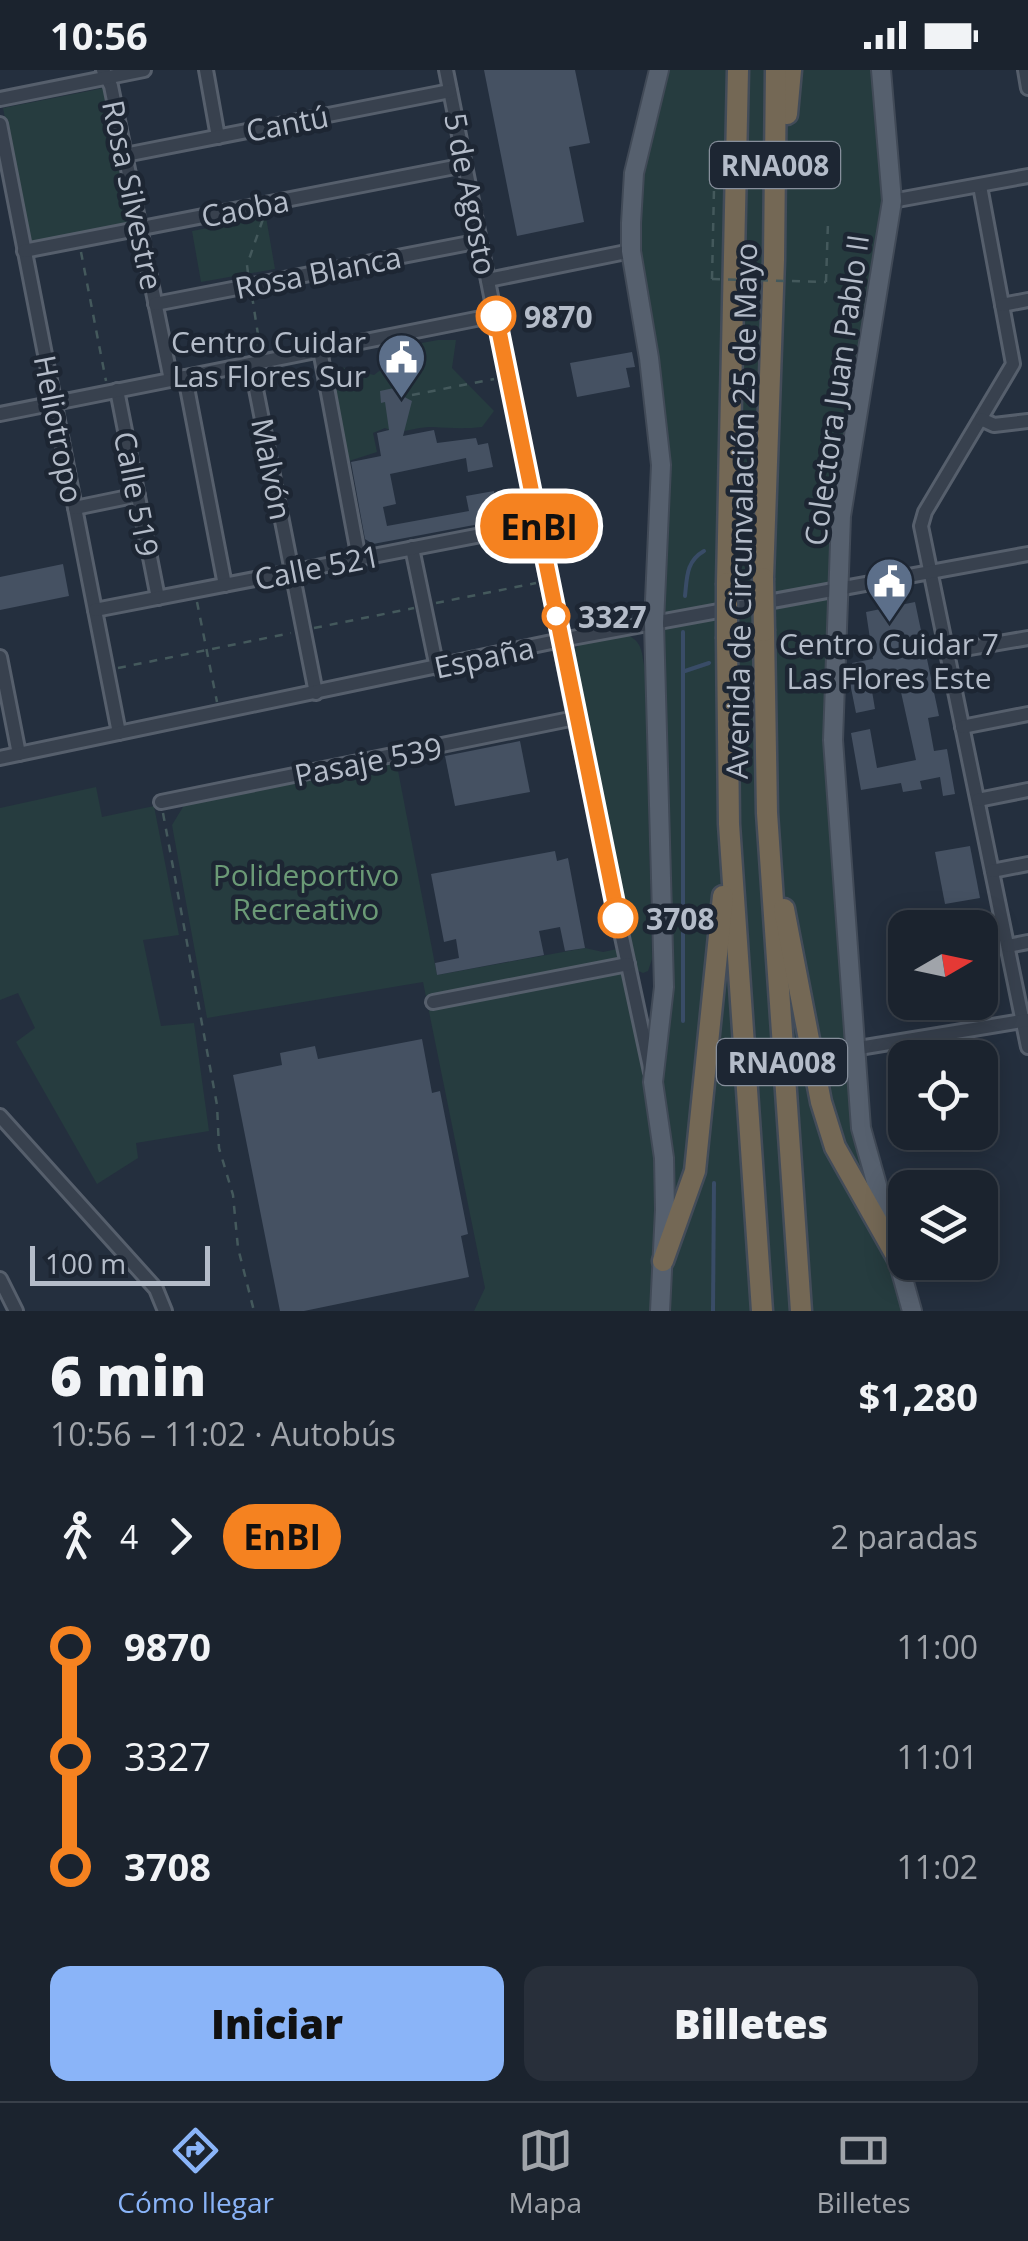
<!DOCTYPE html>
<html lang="es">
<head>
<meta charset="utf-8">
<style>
  body { margin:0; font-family:"Open Sans",sans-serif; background:#282f3a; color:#f1f3f6; height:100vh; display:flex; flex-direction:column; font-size:38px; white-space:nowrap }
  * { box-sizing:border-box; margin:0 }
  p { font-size:32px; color:#a0a4aa }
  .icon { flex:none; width:55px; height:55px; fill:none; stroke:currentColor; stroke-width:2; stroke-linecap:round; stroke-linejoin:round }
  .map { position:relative; height:1241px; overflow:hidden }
  .drawer { display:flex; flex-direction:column; background:#1b232e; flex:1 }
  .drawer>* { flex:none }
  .badge { padding:0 20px; border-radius:32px; font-size:35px; line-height:65px }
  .needle { width:65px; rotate:81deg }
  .fabs { position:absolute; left:888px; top:840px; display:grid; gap:20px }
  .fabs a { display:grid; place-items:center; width:110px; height:110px; border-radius:20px; background:#1b232e; box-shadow:0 5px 25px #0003,0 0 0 2px #39404a; font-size:50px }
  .scale { position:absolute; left:30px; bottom:25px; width:180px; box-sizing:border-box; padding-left:10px; border:5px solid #b4bcc9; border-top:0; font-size:28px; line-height:35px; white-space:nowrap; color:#b4bcc9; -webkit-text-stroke:8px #1d2633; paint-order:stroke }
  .map>.badge { position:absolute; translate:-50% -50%; box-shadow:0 0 0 5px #fff }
  .legs { display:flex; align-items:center; gap:15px; height:110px; padding:0 50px; font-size:32px }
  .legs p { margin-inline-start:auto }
  .overview { display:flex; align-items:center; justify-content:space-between; height:170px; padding:0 50px }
  h1 { font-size:55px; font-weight:800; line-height:75px }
  .button { display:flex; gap:20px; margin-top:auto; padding:20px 50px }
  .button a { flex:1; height:115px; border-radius:20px; background:#8ab4f8; color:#111; font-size:40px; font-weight:800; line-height:115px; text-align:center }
  .button a+a { background:#282f3a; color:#f1f3f6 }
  ul { padding:0 50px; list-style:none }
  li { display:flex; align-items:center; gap:35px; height:110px; font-size:38px }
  li i { display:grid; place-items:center; width:15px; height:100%; margin:0 12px; background:currentColor }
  li i::after { content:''; width:25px; height:25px; margin:-12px; border:8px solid; border-radius:50%; background:#1b232e }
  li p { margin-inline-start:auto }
  li:first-child i { background:linear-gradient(#0000 50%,currentColor 0) }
  li:last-child i { background:linear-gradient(currentColor 50%,#0000 0) }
  .status { display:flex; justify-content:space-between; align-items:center; height:70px; padding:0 50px; background:#1b232e; direction:ltr }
  .status svg { height:28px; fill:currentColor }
  .tab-bar { display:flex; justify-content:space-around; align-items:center; height:140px; border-top:2px solid #39404a; background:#1b232e; font-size:28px; color:#a0a4aa }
  .tab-bar a { display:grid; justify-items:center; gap:5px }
  .tab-bar .active { color:#8ab4f8 }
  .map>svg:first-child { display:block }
</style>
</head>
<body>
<div class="status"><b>10:56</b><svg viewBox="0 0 49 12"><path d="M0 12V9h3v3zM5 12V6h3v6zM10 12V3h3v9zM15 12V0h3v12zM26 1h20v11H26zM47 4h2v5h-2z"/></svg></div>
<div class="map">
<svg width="1028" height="1241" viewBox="0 0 1028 1241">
  <rect width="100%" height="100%" fill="#242f3e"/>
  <g fill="#263c3f">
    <path d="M659,0H881L892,131L841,446L833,671L861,1058L912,1241H660L658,1047L664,916L661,395L631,153Z"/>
    <path d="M104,18L132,154L30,174L3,38Z"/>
    <path d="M266,147L275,199L201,212L192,161Z"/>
    <path d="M438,270H456L452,298L494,341L482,357C465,359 450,358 433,357C415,356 403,366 385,358L373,363L377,382L346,392L328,294L374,305L387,295L389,279Z"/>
    <path d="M628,565C644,574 641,583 645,599L652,889L648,901L643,903L634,899L571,585L580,573Z"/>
    <path d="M396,690L437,905L585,878L603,882L617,879L650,1029L659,1108L652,1241H474L485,1218L423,912L207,948L172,755L186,732Z"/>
    <path d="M96,717L102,747L154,736L179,865L143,870L161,956L194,953L209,1061L136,1073L138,1088L97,1114L16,972L35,958L18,923L0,930V738Z"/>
  </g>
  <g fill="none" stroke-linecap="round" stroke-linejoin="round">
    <g stroke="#394c67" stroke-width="4">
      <path d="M685,526C687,508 686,491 704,481"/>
      <path d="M685,601L709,593"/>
      <path d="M683,951V562"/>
      <path d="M713,1241L714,1113"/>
    </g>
  </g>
  <g fill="#455162">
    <path d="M484,0H575L590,73L569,77L584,152L517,166Z"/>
    <path d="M632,282L635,297L626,298L630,317L577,327L570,293Z"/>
    <path d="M394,318L395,322L412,331L403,366L434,360L437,373L476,368L478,375L488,373L493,397L468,402L466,388L390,404L396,434L383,437L387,456L469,441L466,426L494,421L497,436L513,433L516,447L373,474L365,469L351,392L381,386L377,363L389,360L385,332L381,333L380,321Z"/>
    <path d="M63,494L69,526L0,540V507Z"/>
    <path d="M915,532L939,646L928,648L934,681L947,679L955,724L943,726L940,707L920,711L922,719L903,722L901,713L861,720L851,663L870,659L877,698L916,690L897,604L870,609L875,639L856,643L850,613L852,593L873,589L866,542Z"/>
    <path d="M520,671L530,722L455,736L445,686Z"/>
    <path d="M970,776L980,828L945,834L935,782Z"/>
    <path d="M555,781L557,791L568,788L585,878L565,881L560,857L539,861L544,885L437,905L435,893L459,888L456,869L444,872L431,804Z"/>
    <path d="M422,969L432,1023L440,1021L468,1164L461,1166L469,1207L304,1241H280L233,1005L282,995L280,983L315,976L318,989Z"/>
  </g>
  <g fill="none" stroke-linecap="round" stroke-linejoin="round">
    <defs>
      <g id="minor">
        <path d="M103,0L111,16L171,310"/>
        <path d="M206,0L218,67"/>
        <path d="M446,0L575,648L651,1002"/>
        <path d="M1025,0L1028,18"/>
        <path d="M0,29L144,0"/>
        <path d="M0,54L119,663"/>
        <path d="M125,85L450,21"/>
        <path d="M980,116L1013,294L925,442L921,456L1028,977"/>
        <path d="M892,131L1028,106"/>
        <path d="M24,181L465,95"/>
        <path d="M488,210L631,181"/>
        <path d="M155,234L480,171"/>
        <path d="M1002,235L1028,230"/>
        <path d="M320,280L359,489"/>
        <path d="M251,294L316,623"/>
        <path d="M185,307L225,515"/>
        <path d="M117,320L158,528"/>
        <path d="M0,344L496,245"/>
        <path d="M981,349L994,355L1028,351"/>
        <path d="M75,438L138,425"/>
        <path d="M412,478L437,598"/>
        <path d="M95,540L538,454"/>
        <path d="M947,582L1028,568"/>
        <path d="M0,587L19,684"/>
        <path d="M962,657L1028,644"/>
        <path d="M0,688L561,570L1028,484"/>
        <path d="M978,730L1028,720"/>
        <path d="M161,732L575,648"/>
        <path d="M992,801L1028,794"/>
        <path d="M1008,876L1028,872"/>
        <path d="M433,932L628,894"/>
        <path d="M853,979L1028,950"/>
        <path d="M0,1046L156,1219L165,1241"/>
        <path d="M0,1209L16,1241"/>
      </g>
      <g id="major">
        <path d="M659,0L634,103L631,153V181L649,288L661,395L654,553L664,917L653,1012L664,1088L665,1140L660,1241"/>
        <path d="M881,0L892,131L841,446L833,670L861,1058L912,1241"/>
      </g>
      <g id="highway">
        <path d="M787,44L791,0"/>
        <path d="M763,508L774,190L776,0"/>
        <path d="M727,513L738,0"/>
        <path d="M764,561L767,743L801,1241"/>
        <path d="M727,569L729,754L762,1241"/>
        <path d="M784,839L821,1032L835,1077L897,1187"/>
        <path d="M663,1191L695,1101L723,826"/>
      </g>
    </defs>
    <use href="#minor" stroke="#565f6c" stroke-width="18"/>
    <use href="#major" stroke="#414a57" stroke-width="22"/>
    <use href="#highway" stroke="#434c59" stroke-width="25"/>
    <g stroke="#44595c" stroke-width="2.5" stroke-dasharray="8 8" stroke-linecap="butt">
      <path d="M81,182L106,311"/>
      <path d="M248,203L247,195L263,149"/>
      <path d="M712,209L714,119"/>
      <path d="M826,212L828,152"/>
      <path d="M252,226L259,271L255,282"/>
      <path d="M412,325L494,309"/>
      <path d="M197,532L217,632"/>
      <path d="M436,533L536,513"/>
      <path d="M314,558L414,538"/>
      <path d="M118,598L291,563"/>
      <path d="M163,743L217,1035L219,1078L233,1125L238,1178L254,1241"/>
    </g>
    <use href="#minor" stroke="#38414e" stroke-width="12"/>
    <use href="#major" stroke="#56606e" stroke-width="18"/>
    <use href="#highway" stroke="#746855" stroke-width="20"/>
    <defs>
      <g id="highway-bridge">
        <path d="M763,508L764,561"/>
        <path d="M727,513V569"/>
      </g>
    </defs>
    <use href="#highway-bridge" stroke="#434c59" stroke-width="25" stroke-linecap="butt"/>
    <path stroke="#44595c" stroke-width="2.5" stroke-dasharray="8 8" stroke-linecap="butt" d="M712,209L826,212"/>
    <use href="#highway-bridge" stroke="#746855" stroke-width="20"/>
  </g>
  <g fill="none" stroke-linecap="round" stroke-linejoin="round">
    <defs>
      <path id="line-1" d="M496,246L618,848"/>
    </defs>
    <use href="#line-1" stroke="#fff" stroke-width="22"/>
    <use href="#line-1" stroke="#f58220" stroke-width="15"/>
  </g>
  <defs>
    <symbol id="civic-pin" viewBox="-11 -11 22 30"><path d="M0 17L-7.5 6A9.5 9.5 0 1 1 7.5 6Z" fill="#5c6f8a" stroke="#1d2633"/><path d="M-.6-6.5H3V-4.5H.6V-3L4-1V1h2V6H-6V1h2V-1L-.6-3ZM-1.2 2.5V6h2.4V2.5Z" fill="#fff"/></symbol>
  </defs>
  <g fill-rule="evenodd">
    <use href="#civic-pin" x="374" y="260" width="55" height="75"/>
    <use href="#civic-pin" x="862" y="484" width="55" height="75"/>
  </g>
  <g fill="#fff" stroke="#f58220" stroke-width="5">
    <circle cx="496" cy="246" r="18"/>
    <circle cx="556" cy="546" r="12"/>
    <circle cx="618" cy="848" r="18"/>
  </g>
  <g text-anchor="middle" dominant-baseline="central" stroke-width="9" stroke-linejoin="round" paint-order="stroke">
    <g fill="#1d2633" stroke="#878f9c" stroke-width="2.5">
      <rect x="710" y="72" width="130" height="46" rx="8"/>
      <rect x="717" y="969" width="130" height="46" rx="8"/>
    </g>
    <g font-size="28" font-weight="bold" fill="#b4bcc9">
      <text x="775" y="95">RNA008</text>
      <text x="782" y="992">RNA008</text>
    </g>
    <g font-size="30" fill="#b4bcc9" stroke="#1d2633">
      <text transform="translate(287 53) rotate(-11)">Cantú</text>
      <text transform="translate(471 124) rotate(79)">5 de Agosto</text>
      <text transform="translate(133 125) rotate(78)">Rosa Silvestre</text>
      <text transform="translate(245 138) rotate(-11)">Caoba</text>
      <text transform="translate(318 202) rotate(-11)">Rosa Blanca</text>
      <text transform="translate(836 320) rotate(-82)">Colectora Juan Pablo II</text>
      <text transform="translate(59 359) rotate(79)">Heliotropo</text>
      <text transform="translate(272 399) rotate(79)">Malvón</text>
      <text transform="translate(137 424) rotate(79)">Calle 519</text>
      <text transform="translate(741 441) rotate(-89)">Avenida de Circunvalación 25 de Mayo</text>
      <text transform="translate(317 497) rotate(-11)">Calle 521</text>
      <text transform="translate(484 587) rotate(-12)">España</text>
      <text transform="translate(368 691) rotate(-11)">Pasaje 539</text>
    </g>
    <g font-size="30" font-weight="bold" fill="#b4bcc9" stroke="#1d2633" text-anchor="start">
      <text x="524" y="246">9870</text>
      <text x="578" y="546">3327</text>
      <text x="646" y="848">3708</text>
    </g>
    <g font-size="30" fill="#b4bcc9" stroke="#1d2633" text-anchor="end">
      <text x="366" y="271">Centro Cuidar<tspan x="366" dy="34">Las Flores Sur</tspan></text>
      <text x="889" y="573" text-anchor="middle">Centro Cuidar 7<tspan x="889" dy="34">Las Flores Este</tspan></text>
    </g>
    <g font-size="30" fill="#6b9a76" stroke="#1d2633">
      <text x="306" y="804">Polideportivo<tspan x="306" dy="34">Recreativo</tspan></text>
    </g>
  </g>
</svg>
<div class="fabs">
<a><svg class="needle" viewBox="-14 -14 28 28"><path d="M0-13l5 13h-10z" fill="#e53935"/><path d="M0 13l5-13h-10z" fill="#a0a4aa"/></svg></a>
<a><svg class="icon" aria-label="locate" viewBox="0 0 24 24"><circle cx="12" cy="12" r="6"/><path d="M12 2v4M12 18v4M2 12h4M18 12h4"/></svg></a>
<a><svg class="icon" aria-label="layers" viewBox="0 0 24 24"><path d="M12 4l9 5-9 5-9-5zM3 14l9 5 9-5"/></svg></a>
</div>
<div class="scale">100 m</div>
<b class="badge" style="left:539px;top:456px;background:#f58220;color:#111">EnBI</b>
</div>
<section class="drawer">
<div class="overview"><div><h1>6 min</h1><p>10:56 – 11:02 · Autobús</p></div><b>$1,280</b></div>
<div class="legs"><svg class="icon" aria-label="walk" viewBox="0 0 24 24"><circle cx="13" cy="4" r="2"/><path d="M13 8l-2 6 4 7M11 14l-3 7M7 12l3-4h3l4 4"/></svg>4<svg class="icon" aria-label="forward" viewBox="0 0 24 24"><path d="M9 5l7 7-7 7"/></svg><b class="badge" style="background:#f58220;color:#111">EnBI</b><p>2 paradas</p></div>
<ul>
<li><i style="color:#f58220"></i><b>9870</b><p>11:00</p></li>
<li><i style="color:#f58220"></i><span>3327</span><p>11:01</p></li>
<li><i style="color:#f58220"></i><b>3708</b><p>11:02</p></li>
</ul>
<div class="button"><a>Iniciar</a><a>Billetes</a></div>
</section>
<nav class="tab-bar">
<a class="active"><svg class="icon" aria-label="directions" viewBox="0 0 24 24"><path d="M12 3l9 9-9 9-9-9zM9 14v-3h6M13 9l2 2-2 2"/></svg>Cómo llegar</a>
<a><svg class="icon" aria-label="map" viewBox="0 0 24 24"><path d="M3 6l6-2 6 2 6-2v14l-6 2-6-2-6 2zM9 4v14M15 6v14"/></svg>Mapa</a>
<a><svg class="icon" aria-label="tickets" viewBox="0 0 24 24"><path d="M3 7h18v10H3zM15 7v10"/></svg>Billetes</a>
</nav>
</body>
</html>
